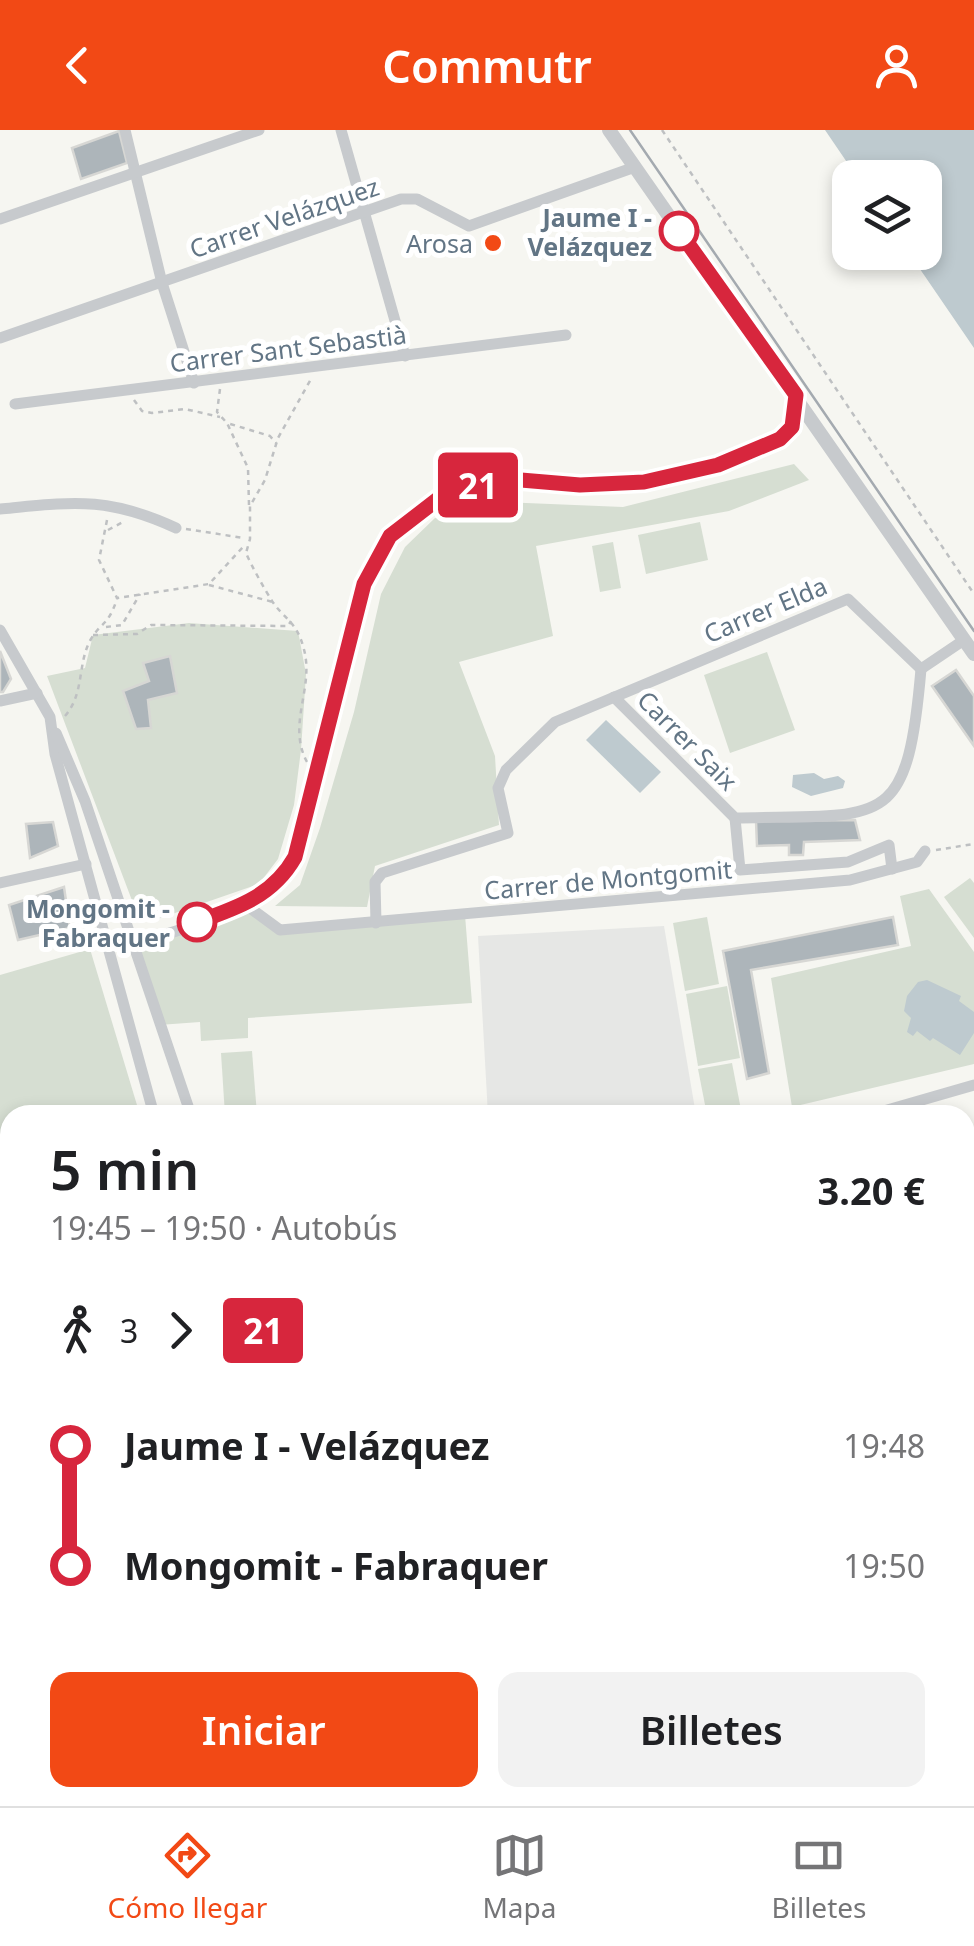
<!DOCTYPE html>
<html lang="es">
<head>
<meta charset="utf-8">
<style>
  body { margin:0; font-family:"Noto Sans",sans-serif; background:#f2f2f2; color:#202124; height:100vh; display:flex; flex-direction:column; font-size:38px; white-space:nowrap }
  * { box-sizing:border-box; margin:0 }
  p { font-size:32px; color:#757577 }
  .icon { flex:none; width:55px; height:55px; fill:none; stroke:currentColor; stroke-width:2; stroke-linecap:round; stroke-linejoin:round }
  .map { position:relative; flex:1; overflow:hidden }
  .details { position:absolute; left:0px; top:975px; width:975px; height:702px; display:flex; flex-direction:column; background:#fff; border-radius:30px 30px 0 0; box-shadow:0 5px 15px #0003 }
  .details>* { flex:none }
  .badge { padding:0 20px; border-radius:8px; font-size:35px; line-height:65px }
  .controls { position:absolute; left:832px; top:30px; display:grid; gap:20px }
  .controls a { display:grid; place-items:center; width:110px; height:110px; border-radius:20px; background:#fff; box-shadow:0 5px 15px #0003; font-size:50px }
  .map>.badge { position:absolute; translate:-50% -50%; box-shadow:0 0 0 5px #fff }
  .legs { display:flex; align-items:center; gap:15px; height:110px; padding:0 50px; font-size:32px }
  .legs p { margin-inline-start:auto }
  .summary { display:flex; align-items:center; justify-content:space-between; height:170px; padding:0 50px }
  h1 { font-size:55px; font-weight:600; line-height:75px }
  .cta { display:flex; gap:20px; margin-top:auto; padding:20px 50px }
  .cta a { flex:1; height:115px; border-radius:20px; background:#f24915; color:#fff; font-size:40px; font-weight:600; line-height:115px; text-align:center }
  .cta a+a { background:#f2f2f2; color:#202124 }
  ul { padding:0 50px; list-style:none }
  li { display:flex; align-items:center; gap:35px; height:120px; font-size:38px }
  li i { display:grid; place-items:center; width:15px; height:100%; margin:0 12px; background:currentColor }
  li i::after { content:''; width:25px; height:25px; margin:-12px; border:8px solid; border-radius:50%; background:#fff }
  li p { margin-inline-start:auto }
  li:first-child i { background:linear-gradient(#0000 50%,currentColor 0) }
  li:last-child i { background:linear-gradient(currentColor 50%,#0000 0) }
  header { display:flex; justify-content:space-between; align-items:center; height:130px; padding:0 50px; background:#f24915; color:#fff; font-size:45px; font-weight:600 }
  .menu { display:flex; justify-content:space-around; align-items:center; height:140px; border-top:2px solid #e0e0e0; background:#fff; font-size:28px; color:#757577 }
  .menu a { display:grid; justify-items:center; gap:5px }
  .menu .current { color:#f24915 }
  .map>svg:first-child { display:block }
</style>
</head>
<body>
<header><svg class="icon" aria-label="back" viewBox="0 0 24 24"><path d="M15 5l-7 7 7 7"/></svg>Commutr<svg class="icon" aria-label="person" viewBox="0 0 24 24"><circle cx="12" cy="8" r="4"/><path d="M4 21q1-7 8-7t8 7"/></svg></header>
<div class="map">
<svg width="974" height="1676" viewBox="0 0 974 1676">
  <rect width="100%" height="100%" fill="#f6f6f1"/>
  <path fill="#e6e7e5" d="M664,796L696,985H488L478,806Z"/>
  <g fill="#d6ded2">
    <path d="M794,334L809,350L729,381L536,416L553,506L459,532L495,626L499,695L375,736L367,777L275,776L300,755L320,698L354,582L381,464L405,417L435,388L502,372L623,377Z"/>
    <path d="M700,392L708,430L646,444L638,405Z"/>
    <path d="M613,412L621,458L600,462L592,416Z"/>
    <path d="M189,493L298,501L306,544L301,620L294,675L278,729L259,754L149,792L136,781L47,546L85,538L93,505Z"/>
    <path d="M767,522L795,600L730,623L704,545Z"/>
    <path d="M970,748L974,753V808L944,767Z"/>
    <path d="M929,759L974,822V934L792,977L771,848L911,816L900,766Z"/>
    <path d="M246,775L280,800L465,785L472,873L248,888V908L201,911L200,892L159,895L133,815Z"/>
    <path d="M707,787L719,854L685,861L673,793Z"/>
    <path d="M90,819L140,985H10V1232L0,1235V845Z"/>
    <path d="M727,856L740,928L698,936L686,864Z"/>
    <path d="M252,921L257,985H225L221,923Z"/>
    <path d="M732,933L742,985H707L698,939Z"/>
    <path d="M965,1088L974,1097V1165L965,1167Z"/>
    <path d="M10,1245V1668L254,1669L218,1676H0V1248Z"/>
    <path d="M276,1668H539L523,1676H276Z"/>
    <path d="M562,1668H694L698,1676H557Z"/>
  </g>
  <g fill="#becacf">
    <path d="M825,0H974V218L909,123L925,122V48L857,47Z"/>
    <path d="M606,590L661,642L640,663L586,610Z"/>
    <path d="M814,643L824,649L838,646L845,651L843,658L811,666L792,657L793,645Z"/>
    <path d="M927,850L961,866L959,871L974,882V903L960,925L933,908L930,911L917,901L913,906L907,902L911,888L904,881L907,866L918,852Z"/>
  </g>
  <g fill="#adb5ba" stroke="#d7d7d4" stroke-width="2.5">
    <path d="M119,1L127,33L81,49L72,18Z"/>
    <path d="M0,521L11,549L3,562H0Z"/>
    <path d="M170,526L177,563L148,570L151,598L136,599L123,561L149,551L143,533Z"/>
    <path d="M956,540L974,566V616L932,556Z"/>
    <path d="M855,690L860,710L804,712L803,725H789V715L757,716L756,691Z"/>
    <path d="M53,692L58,716L30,728L26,694Z"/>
    <path d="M64,757L70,798L18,810L9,775Z"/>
    <path d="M893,787L898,815L751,840L769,943L747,949L723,821Z"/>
  </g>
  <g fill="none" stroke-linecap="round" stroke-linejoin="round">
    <g stroke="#bec0c2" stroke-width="2.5" stroke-dasharray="5 5" stroke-linecap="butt">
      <path d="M662,0L974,464"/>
      <path d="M220,259L217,282L226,292"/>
      <path d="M134,270L142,281L152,283L185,279L220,287"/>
      <path d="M249,375L248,338L227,293L270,306L276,313"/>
      <path d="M107,390L99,430L117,468L209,454L243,417"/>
      <path d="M186,399L244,408"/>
      <path d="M108,400L123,392"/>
      <path d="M209,455L273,472"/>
      <path d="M106,497L122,495L140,464"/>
      <path d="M93,505L137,504L151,495L288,496L291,491"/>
      <path d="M65,586C85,563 77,533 91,509C102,491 108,496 117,469"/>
      <path d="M307,632C286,593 316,557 303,516C296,491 284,489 272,471C264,458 252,437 246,423L250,409V376L265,350L278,308L311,249"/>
      <path d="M936,720L974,714"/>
      <path d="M0,1235L10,1233"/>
      <path d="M524,1676L540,1668"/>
    </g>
    <g stroke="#c7cacd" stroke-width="11">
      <path d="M125,0L162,153L194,253"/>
      <path d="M341,0L405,226"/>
      <path d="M0,89L259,0"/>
      <path d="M0,208L401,69H417L469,96L635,37"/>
      <path d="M15,274L566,205"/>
      <path d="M0,379C73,372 107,366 176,398"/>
      <path d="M0,500L50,587L55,624L154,985"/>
      <path d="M614,567L735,688C884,684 907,703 921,539"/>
      <path d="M0,571L37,563"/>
      <path d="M56,603L85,671L191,985"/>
      <path d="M735,688L740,740L848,732L889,715L892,739"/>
      <path d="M0,753L86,734"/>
      <path d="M246,775L280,800L850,750L917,732L925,721"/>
      <path d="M376,793L375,752L382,743L508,703L498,658L506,640L555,592L848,469L921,539L964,510"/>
      <path d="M133,815C189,795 264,783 295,727L363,455L390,406L438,369L473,356L509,349L580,355L644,352L718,335L781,309L792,297L796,268"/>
      <path d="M870,985L974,955"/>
      <path d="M970,1377H974"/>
      <path d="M965,1527L974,1526"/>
      <path d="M965,1647L974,1638"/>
      <path d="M965,1664L967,1676"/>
      <path d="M268,1668L269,1676"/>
      <path d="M717,1668L720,1676"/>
    </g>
    <path stroke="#c7cacd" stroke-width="14" d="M609,0L974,524"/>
    <path stroke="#a4aab0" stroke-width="2.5" d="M630,0L974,501"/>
  </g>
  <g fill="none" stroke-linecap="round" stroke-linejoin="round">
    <defs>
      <path id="line-1" d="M197,792C237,778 273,766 295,727L364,454L390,406L438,369L473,356L509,349L580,355L644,352L718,335L780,309L792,297L796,265L679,101"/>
    </defs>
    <use href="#line-1" stroke="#fff" stroke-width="22"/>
    <use href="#line-1" stroke="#d7263d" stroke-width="15"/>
  </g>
  <g fill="#fff" stroke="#d7263d" stroke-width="5">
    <circle cx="679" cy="101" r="18"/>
    <circle cx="197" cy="792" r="18"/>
  </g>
  <circle fill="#f24915" stroke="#fff" stroke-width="4" cx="493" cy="113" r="10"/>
  <g text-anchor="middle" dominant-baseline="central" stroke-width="10" stroke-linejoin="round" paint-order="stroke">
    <g font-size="25" fill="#627585" stroke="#fff">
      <text transform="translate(284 87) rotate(-19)">Carrer Velázquez</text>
      <text transform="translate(288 218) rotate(-7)">Carrer Sant Sebastià</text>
      <text transform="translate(765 479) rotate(-23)">Carrer Elda</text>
      <text transform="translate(688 610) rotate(45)">Carrer Saix</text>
      <text transform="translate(608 749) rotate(-5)">Carrer de Montgomit</text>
    </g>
    <g font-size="25" font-weight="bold" fill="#627585" stroke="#fff" text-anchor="end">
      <text x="652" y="87">Jaume I -<tspan x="652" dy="29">Velázquez</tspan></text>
      <text x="170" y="778">Mongomit -<tspan x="170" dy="29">Fabraquer</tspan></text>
    </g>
    <g font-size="25" fill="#627585" stroke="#fff" text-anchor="end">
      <text x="473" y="113">Arosa</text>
    </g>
  </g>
</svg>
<div class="controls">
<a><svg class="icon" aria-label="layers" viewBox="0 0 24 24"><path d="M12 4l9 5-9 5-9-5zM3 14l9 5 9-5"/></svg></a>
</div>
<b class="badge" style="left:478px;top:355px;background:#d7263d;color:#fff">21</b>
<section class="details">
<div class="summary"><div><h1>5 min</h1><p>19:45 – 19:50 · Autobús</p></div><b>3.20 €</b></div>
<div class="legs"><svg class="icon" aria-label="walk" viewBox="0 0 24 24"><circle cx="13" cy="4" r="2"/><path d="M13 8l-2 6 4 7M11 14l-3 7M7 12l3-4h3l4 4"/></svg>3<svg class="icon" aria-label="forward" viewBox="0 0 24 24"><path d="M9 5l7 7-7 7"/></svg><b class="badge" style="background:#d7263d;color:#fff">21</b></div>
<ul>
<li><i style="color:#d7263d"></i><b>Jaume I - Velázquez</b><p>19:48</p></li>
<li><i style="color:#d7263d"></i><b>Mongomit - Fabraquer</b><p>19:50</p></li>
</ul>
<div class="cta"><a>Iniciar</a><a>Billetes</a></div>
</section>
</div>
<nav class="menu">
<a class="current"><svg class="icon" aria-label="directions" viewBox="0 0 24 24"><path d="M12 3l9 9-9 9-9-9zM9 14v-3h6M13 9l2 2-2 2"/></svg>Cómo llegar</a>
<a><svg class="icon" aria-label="map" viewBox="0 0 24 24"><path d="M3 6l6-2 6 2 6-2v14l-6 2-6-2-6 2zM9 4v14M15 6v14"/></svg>Mapa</a>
<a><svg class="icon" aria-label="tickets" viewBox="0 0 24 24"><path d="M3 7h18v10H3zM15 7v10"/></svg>Billetes</a>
</nav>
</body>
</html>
